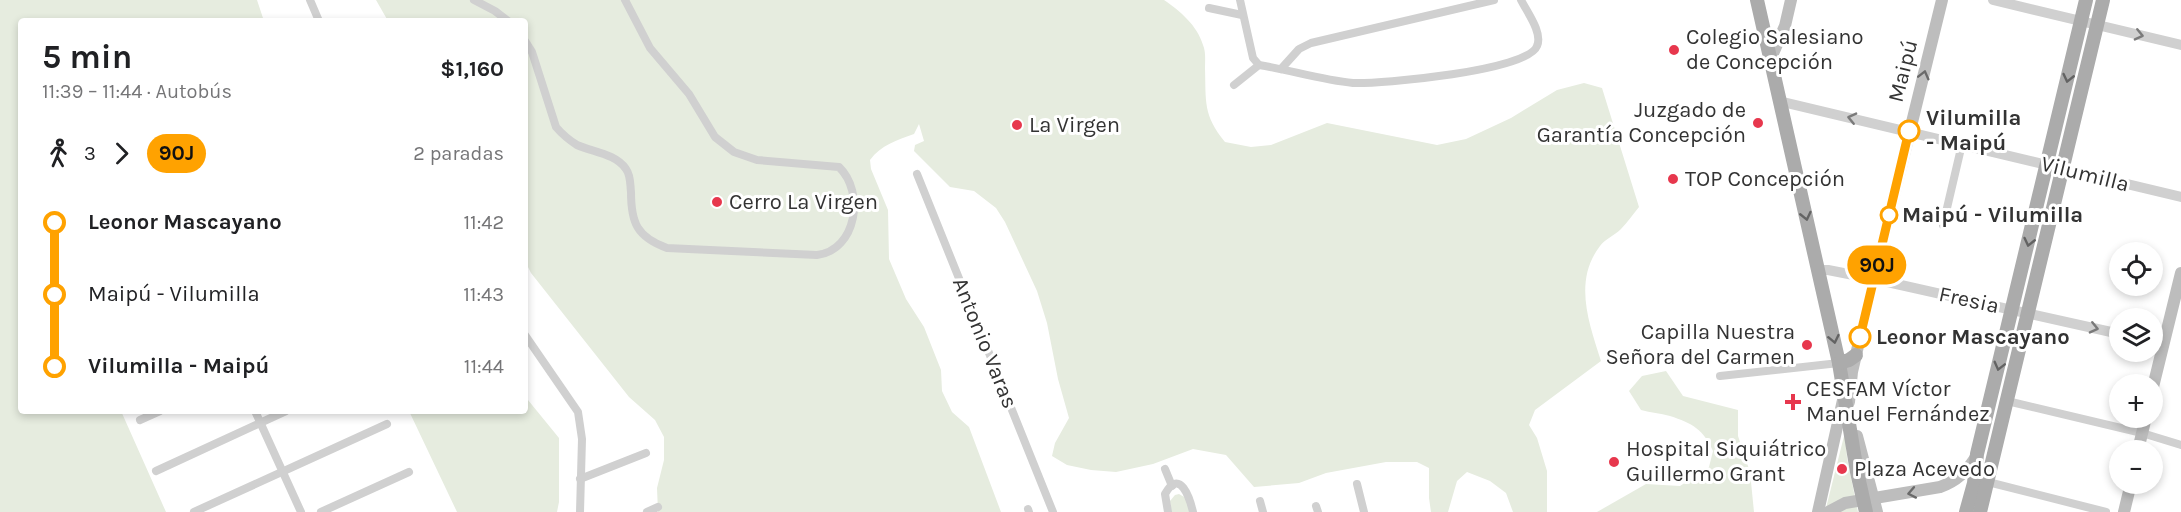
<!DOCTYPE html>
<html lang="es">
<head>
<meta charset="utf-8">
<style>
  body { margin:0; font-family:Karla,sans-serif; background:#f6f6f6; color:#202124; height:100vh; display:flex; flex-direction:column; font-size:22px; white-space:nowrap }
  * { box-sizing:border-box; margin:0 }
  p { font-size:20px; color:#757577 }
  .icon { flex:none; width:33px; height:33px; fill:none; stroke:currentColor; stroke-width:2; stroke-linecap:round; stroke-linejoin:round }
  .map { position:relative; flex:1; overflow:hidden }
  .side { position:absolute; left:18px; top:18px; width:510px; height:396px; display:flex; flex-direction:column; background:#fff; border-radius:6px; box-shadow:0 3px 9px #0003 }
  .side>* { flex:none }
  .badge { padding:0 12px; border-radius:20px; font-size:21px; line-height:39px }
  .fabs { position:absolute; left:2109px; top:242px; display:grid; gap:12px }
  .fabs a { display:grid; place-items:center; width:54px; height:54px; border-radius:50%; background:#fff; box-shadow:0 3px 9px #0003; font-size:30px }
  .map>.badge { position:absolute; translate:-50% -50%; box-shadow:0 0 0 3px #fff }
  .legs { display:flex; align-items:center; gap:9px; height:66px; padding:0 24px; font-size:20px }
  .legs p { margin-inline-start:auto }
  .summary { display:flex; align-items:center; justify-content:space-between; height:102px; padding:0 24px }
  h1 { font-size:33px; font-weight:700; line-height:45px }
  ul { padding:0 24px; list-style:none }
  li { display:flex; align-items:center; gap:21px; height:72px; font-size:22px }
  li i { display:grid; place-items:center; width:9px; height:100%; margin:0 8px; background:currentColor }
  li i::after { content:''; width:15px; height:15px; margin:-8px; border:4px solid; border-radius:50%; background:#fff }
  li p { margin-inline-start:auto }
  li:first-child i { background:linear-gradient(#0000 50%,currentColor 0) }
  li:last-child i { background:linear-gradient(currentColor 50%,#0000 0) }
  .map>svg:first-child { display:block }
</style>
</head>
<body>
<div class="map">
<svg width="2181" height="512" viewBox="0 0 2181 512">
  <rect width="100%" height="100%" fill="#fff"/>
  <g fill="#e6ecdf">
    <path d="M0,0H257L264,21H21V411H121L166,512H0Z"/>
    <path d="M376,0H1164C1180,11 1197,25 1203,45C1206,52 1205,61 1205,68C1206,102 1203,115 1225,142L1251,147L1271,145L1327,123L1437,145L1466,139L1511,118L1557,90L1584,83L1602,88L1639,207C1633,214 1628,222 1621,229C1615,235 1605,239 1600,246C1573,281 1589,323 1601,361L1535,410L1529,425L1537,438L1547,471V512H1513L1506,493L1490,481L1467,472L1457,481L1448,512H1431L1429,498V468L1417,462H1386L1326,473L1299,483L1254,487L1226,455L1193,449L1153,464L1116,472L1091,470L1067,465L1052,456L1055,443L1069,418L1058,379L1047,323L1037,291L1005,222L996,208L974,191L950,187L914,151L915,145L924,141L919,124L914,134C897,140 881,145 870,160L871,169L888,210L889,259L906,299L924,327L937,360L941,370L942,391L952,412L969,427L1001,512H658L657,488L664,460V437L655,420L629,397L531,273L525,261V21H388Z"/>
    <path d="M1666,371L1683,396L1738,410V436L1750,472L1754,512H1597L1646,484L1680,486L1709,467L1713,451C1704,430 1692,423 1670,416C1660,413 1651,413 1641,410L1629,391L1642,376Z"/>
    <path d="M525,376L528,400L559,438V502L557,512H457L409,411H525Z"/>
    <path d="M1845,432L1847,458L1858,512H1825Z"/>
    <path d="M1179,494L1186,498L1191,512H1171L1170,501L1175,495Z"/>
  </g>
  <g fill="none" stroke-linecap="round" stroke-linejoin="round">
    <g stroke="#d0d0d0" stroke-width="8">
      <path d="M310,0L319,21"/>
      <path d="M474,0L495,11L508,21"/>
      <path d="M1240,0L1253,58L1259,65C1290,70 1322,80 1353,83C1381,84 1528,71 1537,46C1543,33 1527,12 1521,0"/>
      <path d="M1209,8L1242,15"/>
      <path d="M525,41L532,52L556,127C562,134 569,140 577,145C593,152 616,154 626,169C631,176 630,184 631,192C631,223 637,237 667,248L817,255C857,250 865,192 839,167L757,160L734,152L715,137L689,94L650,48L625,0"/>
      <path d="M1281,69L1299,49L1311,43L1494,0"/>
      <path d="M1234,85L1259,65"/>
      <path d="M917,174L1053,512"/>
      <path d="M1943,225L1962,144"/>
      <path d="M525,335L578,412L582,439L580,512"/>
      <path d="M1720,376L1839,363"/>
      <path d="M2007,401L2142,433L2181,445"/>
      <path d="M255,411L301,512"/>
      <path d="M140,420L160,411"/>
      <path d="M1165,469L1172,486"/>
      <path d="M156,471L286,411"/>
      <path d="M580,479L646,453"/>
      <path d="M1988,482L2106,512"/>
      <path d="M1357,484L1364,512"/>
      <path d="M1260,501L1263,512"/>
      <path d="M1316,506L1318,512"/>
      <path d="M1028,509L1029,512"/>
      <path d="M194,512L387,424"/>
      <path d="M321,512L409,472"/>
      <path d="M647,512L658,507"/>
      <path d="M1168,512L1165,494C1180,467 1190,499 1193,512"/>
    </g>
    <g stroke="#d0d0d0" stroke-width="10">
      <path d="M1993,0L2181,45"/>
      <path d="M1779,101L2181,197"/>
      <path d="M1818,270H1828L1874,279L2120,334"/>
    </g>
    <g stroke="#bdbdbd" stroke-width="12">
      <path d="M1771,58L1785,26L1791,0"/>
      <path d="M2152,391L2181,273"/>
      <path d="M1849,402L1852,372L1875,273L1942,0"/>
      <path d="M1857,436L1877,512"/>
      <path d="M2138,450L2146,417"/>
      <path d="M1818,512L1843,400"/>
      <path d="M1828,512L1845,503L1940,487C1957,481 1968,471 1977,455"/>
      <path d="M2124,512L2131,483"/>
    </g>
    <g stroke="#ababab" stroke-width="14">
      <path d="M1757,0L1839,363L1857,472L1866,512"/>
      <path d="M1839,363L1849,360L1856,355"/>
      <path d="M1966,512L1974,483L1977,454L2086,0"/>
      <path d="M1980,512L2103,0"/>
    </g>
  </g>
  <defs><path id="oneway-chevron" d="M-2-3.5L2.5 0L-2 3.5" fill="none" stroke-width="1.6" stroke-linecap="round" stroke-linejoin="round" transform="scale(1.5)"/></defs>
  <g stroke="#7a7a7a">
    <use href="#oneway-chevron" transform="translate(2139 35) rotate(13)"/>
    <use href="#oneway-chevron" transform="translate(1852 118) rotate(-167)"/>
    <use href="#oneway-chevron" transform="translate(2094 328) rotate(13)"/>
  </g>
  <g stroke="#6a6a6a">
    <use href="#oneway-chevron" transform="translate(1924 75) rotate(-76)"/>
    <use href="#oneway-chevron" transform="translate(1912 493) rotate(169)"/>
  </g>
  <g stroke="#636363">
    <use href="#oneway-chevron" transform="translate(2068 78) rotate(103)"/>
    <use href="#oneway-chevron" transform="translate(1806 216) rotate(77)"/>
    <use href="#oneway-chevron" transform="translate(2029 242) rotate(103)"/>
    <use href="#oneway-chevron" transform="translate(1834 339) rotate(78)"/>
    <use href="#oneway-chevron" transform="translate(1999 366) rotate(104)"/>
  </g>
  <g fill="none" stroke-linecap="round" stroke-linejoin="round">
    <defs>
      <path id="line-1" d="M1860,337L1909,131"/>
    </defs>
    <use href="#line-1" stroke="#fff" stroke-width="14"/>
    <use href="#line-1" stroke="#ffa200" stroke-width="9"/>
  </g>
  <g fill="#e7374d" stroke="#fff" stroke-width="2">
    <circle cx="1674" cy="50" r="6"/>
    <circle cx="1758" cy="123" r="6"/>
    <circle cx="1017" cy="125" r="6"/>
    <circle cx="1673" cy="179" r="6"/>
    <circle cx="717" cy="202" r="6"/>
    <circle cx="1807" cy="345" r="6"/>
    <path d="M1790 393h6v6h6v6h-6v6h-6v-6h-6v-6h6z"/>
    <circle cx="1614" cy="462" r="6"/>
    <circle cx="1842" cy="469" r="6"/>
  </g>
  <g fill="#fff" stroke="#ffa200" stroke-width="3">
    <circle cx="1909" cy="131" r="10"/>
    <circle cx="1889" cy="215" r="8"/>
    <circle cx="1860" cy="337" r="10"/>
  </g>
  <g text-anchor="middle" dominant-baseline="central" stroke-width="6" stroke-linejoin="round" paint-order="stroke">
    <g font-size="22" fill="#333" stroke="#fff" text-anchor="start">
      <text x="1686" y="37">Colegio Salesiano<tspan x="1686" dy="25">de Concepción</tspan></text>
      <text x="1746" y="110" text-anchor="end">Juzgado de<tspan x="1746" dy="25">Garantía Concepción</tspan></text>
      <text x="1029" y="125">La Virgen</text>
      <text x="1685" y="179">TOP Concepción</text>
      <text x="729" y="202">Cerro La Virgen</text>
      <text x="1795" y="332" text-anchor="end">Capilla Nuestra<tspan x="1795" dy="25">Señora del Carmen</tspan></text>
      <text x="1806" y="389">CESFAM Víctor<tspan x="1806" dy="25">Manuel Fernández</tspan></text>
      <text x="1626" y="449">Hospital Siquiátrico<tspan x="1626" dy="25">Guillermo Grant</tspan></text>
      <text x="1854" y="469">Plaza Acevedo</text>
    </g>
    <g font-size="22" fill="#333" stroke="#fff">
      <text transform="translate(1903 71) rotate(-76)">Maipú</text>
      <text transform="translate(2085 174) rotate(14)">Vilumilla</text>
      <text transform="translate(1969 300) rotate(12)">Fresia</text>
      <text transform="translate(985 343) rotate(68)">Antonio Varas</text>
    </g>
    <g font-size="22" font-weight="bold" fill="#333" stroke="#fff" text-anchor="start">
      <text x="1926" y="118">Vilumilla<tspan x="1926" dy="25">- Maipú</tspan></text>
      <text x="1902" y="215">Maipú - Vilumilla</text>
      <text x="1876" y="337">Leonor Mascayano</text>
    </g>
  </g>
</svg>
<div class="fabs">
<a><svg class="icon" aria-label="locate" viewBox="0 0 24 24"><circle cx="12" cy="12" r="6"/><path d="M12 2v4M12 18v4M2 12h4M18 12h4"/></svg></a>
<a><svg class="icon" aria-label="layers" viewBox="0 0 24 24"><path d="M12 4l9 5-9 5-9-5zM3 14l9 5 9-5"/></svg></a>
<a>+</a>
<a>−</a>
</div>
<b class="badge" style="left:1877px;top:265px;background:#ffa200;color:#111">90J</b>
<section class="side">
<div class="summary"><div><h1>5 min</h1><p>11:39 – 11:44 · Autobús</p></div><b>$1,160</b></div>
<div class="legs"><svg class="icon" aria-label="walk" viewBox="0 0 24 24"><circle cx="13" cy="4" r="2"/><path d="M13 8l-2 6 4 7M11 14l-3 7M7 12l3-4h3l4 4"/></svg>3<svg class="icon" aria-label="forward" viewBox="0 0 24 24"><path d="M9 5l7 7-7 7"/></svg><b class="badge" style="background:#ffa200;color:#111">90J</b><p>2 paradas</p></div>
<ul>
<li><i style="color:#ffa200"></i><b>Leonor Mascayano</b><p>11:42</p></li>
<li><i style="color:#ffa200"></i><span>Maipú - Vilumilla</span><p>11:43</p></li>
<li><i style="color:#ffa200"></i><b>Vilumilla - Maipú</b><p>11:44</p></li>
</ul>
</section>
</div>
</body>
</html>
